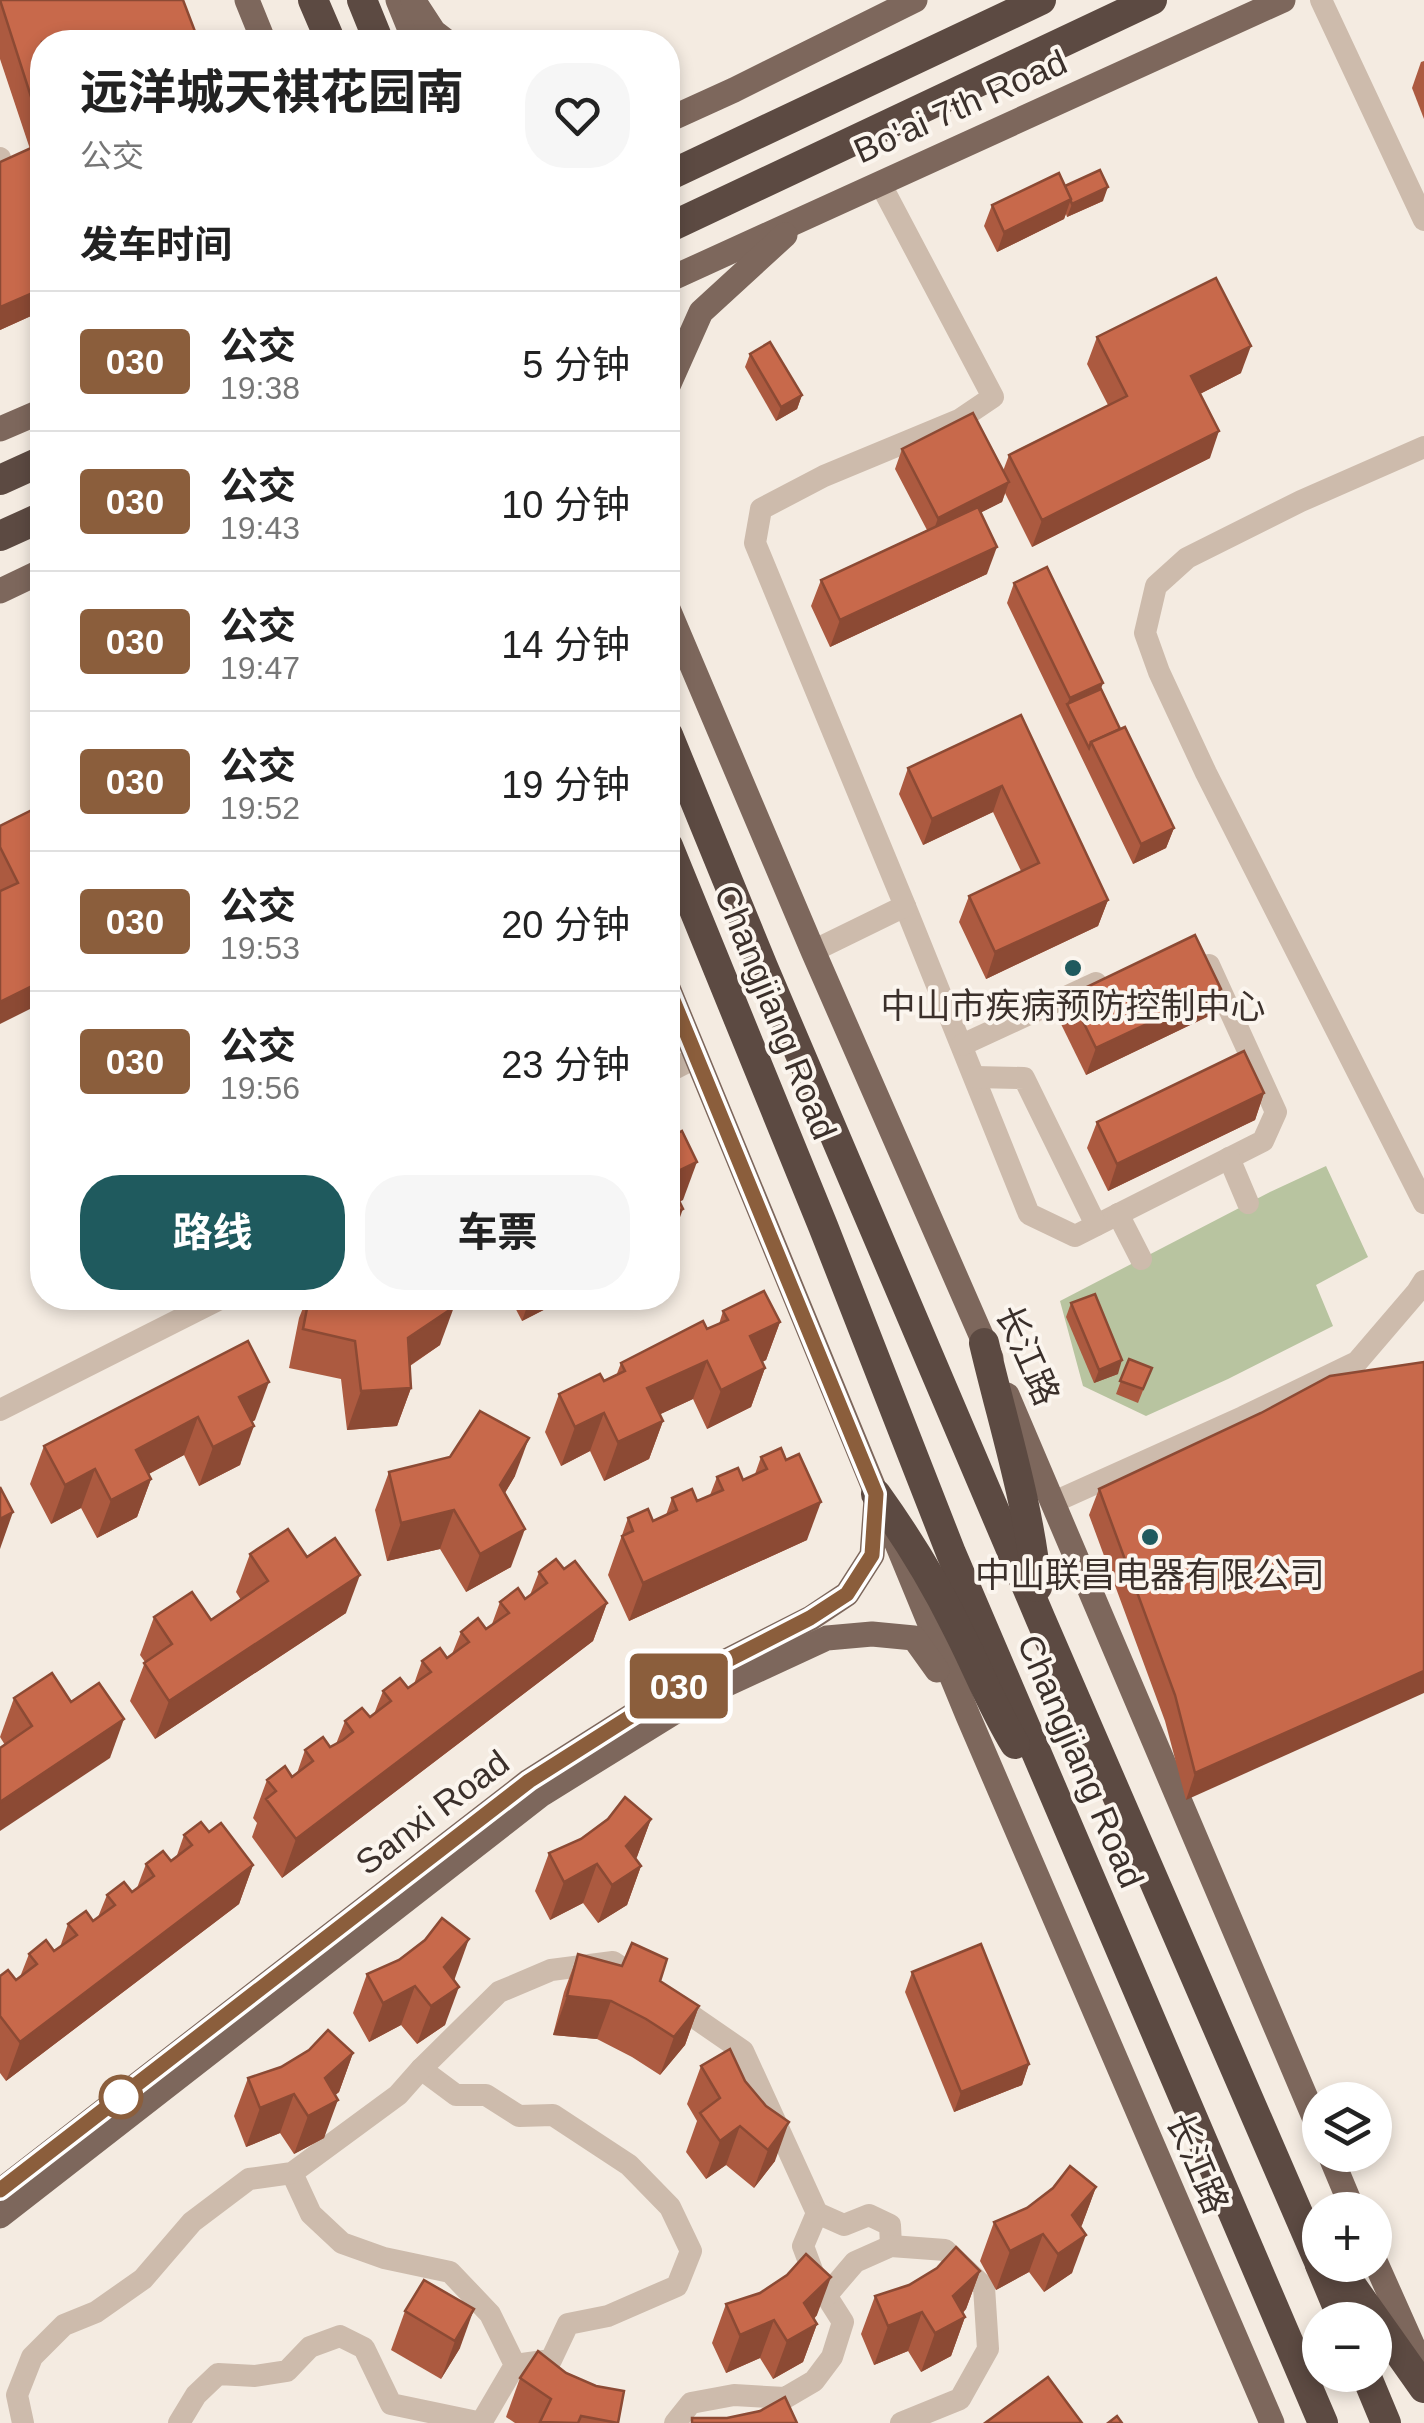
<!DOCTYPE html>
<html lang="zh">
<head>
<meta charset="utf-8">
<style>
  body { margin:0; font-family:Arial,"Noto Sans SC",sans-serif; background:#f6f6f6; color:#222; height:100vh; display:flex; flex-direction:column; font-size:38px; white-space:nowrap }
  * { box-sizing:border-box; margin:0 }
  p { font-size:32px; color:#767676 }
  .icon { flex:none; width:55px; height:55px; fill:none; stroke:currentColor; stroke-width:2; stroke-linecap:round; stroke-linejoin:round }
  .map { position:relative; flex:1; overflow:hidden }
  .drawer { position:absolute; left:30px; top:30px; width:650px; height:1280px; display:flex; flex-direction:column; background:#fff; border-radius:40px; box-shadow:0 5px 15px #0003 }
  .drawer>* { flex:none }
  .badge { padding:0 20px; border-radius:8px; font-size:35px; line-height:65px }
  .fabs { position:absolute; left:1302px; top:2082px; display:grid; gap:20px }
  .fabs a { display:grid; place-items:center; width:90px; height:90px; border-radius:50%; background:#fff; box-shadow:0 5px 15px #0003; font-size:50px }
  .map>.badge { position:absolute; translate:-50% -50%; box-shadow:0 0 0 5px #fff }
  h2 { padding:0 50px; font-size:38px; line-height:90px }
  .round { display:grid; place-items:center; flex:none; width:105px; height:105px; border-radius:40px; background:#f6f6f6 }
  .head { display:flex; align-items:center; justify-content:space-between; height:170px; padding:0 50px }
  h1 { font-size:48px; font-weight:700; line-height:75px }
  .action { display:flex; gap:20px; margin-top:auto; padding:20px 50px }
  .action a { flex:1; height:115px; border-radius:40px; background:#1f5a5e; color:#fff; font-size:40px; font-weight:700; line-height:115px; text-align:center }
  .action a+a { background:#f6f6f6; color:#222 }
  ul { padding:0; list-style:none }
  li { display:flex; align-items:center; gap:30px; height:140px; padding:0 50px; border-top:2px solid #e0e0e0 }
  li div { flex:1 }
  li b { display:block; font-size:38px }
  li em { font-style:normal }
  li .badge { min-width:110px; font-weight:700; text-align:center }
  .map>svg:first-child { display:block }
</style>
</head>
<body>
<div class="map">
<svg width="1424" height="2423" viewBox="0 0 1424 2423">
  <rect width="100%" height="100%" fill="#f4ebe1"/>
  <path fill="#b8c4a0" d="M1326,1166L1368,1257L1316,1285L1333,1326L1228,1379L1146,1416L1083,1386L1060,1301L1270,1192Z"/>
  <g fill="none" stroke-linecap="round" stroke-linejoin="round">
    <g stroke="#cdbbac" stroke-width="22">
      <path d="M1321,0L1424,220"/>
      <path d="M0,158L4,170L0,171"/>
      <path d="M1424,447L1301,501L1187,558L1156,586L1145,633L1159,672L1206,773L1424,1203"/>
      <path d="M905,906L1029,1214L1075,1236L1263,1141L1276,1112L1209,965"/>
      <path d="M813,951L905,906L755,543L761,509L824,476L959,420L993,397L880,183"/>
      <path d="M962,1045L1096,983"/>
      <path d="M668,1072L697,1057"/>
      <path d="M975,1077L1024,1078L1096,1225"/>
      <path d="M1229,1158L1248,1203"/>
      <path d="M1118,1214L1141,1259"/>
      <path d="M0,1410L222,1298"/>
      <path d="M1054,1502L1243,1417L1357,1362L1417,1292L1424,1281"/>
      <path d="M672,2002L743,2051L817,2213L803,2246L815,2278L843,2322L832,2357L814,2381L785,2398L734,2395L691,2403L675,2423"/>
      <path d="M421,2069L456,2095H486L519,2116L553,2115L629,2165L670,2207L691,2251L677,2286L608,2316L568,2324L551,2360L515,2365"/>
      <path d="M292,2173L311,2214L342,2243L384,2258L450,2272L490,2314L515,2365L481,2423"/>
      <path d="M817,2213L844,2225L869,2215L890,2225L891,2246"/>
      <path d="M826,2296L855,2262L891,2246L945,2250L984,2287L988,2349L960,2399L901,2423"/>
      <path d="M23,2423L17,2395L32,2357L64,2325L96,2312L143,2279L192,2222L249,2179L292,2173L398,2095L421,2069L499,1992L551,1970L613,1962L642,1981"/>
      <path d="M179,2423L196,2395L218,2374L255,2376L287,2371L310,2347L340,2336L364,2348L391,2404L482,2423"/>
    </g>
    <g stroke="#7d675c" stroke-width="25">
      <path d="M247,0L264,42"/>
      <path d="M398,0L415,42"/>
      <path d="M413,0L434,32L447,42"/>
      <path d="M668,120L734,90L915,0"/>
      <path d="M668,280L1283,0"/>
      <path d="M668,386L701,312L785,235"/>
      <path d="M0,429L42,411"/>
      <path d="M0,591L42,571"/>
      <path d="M668,609L813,951L991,1358"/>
      <path d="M668,988L968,1716L1272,2423"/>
      <path d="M1007,1395L1320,2131"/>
      <path d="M1330,2155L1353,2210"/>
      <path d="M0,2191L529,1781L685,1682L811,1618L847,1594L872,1555L876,1499"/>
      <path d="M0,2216L542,1794L697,1698L827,1638L872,1634L914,1638L937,1670"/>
      <path d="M1375,2261L1424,2371"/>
    </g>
    <g stroke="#5c4a42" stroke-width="30">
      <path d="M313,0L331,42"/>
      <path d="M362,0L379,42"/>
      <path d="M668,176L1041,0"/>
      <path d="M668,228L1152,0"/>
      <path d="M0,480L42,461"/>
      <path d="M0,536L42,517"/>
      <path d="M668,735L763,967L1041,1620L1320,2264"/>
      <path d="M668,846L823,1226L951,1553L1323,2423"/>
      <path d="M984,1343C1003,1424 1029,1504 1037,1587"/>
      <path d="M876,1494C906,1536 933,1579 956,1626C977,1666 991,1705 1015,1744"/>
      <path d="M1320,2265L1343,2320"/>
      <path d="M1337,2265L1424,2388"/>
      <path d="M1366,2375L1386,2423"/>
    </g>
  </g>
  <g fill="#ac5a40">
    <path d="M0,0L42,42V311L0,330L30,149L0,59Z"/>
    <path d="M1424,61V119L1412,88L1421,62Z"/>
    <path d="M1065,186L1103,201L1067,217L1066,214L1064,219L997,252L984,226L992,205Z"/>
    <path d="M1097,337L1241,373L1200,394L1210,458L1032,547L1005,493L1002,502L981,512L987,574L830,647L811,606L821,580L927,530L895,469L902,449L1003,471L1009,455L1108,405L1087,364Z"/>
    <path d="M750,354L802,395L797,409L776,421L745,367Z"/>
    <path d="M1014,583L1101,689L1120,729L1174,828L1166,848L1133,864L1007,603Z"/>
    <path d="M1021,715L1108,900L1098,926L986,979L959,922L969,896L1021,871L993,812L923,845L899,794L908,768Z"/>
    <path d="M42,805L0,1024V826Z"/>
    <path d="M1070,995L1211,1015L1086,1075L1060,1022Z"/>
    <path d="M1264,1093L1255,1120L1108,1191L1087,1148L1097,1122Z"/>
    <path d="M307,1298H447L440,1345L410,1366L411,1388L397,1426L347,1430L341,1379L289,1368L299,1318Z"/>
    <path d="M510,1298H567L522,1321Z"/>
    <path d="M1071,1303L1118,1374L1094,1383L1066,1317Z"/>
    <path d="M723,1311L780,1322L766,1360L762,1362L765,1368L751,1407L707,1429L693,1399L660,1414L663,1421L649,1459L604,1481L590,1451L561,1466L545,1432L559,1394L604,1381L616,1376L621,1363L719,1324Z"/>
    <path d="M248,1341L255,1420L252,1422L240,1465L199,1486L184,1455L149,1474L151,1479L137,1517L97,1538L81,1508L51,1524L30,1484L44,1446Z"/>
    <path d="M1129,1359L1152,1368L1138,1403L1116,1394Z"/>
    <path d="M1424,1362L1186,1800L1165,1721L1089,1515L1099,1489Z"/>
    <path d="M761,1457L807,1540L629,1621L608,1575L628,1518L653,1521L666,1515L672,1498L697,1501L710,1495L717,1477L743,1480L755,1474Z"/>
    <path d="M389,1472L515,1476L505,1493L511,1567L466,1592L440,1549L387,1561L375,1510Z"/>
    <path d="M250,1554L346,1613L155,1739L130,1701L145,1662L140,1655L154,1617L211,1620L241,1600L236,1592Z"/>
    <path d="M564,1569L607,1603L593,1641L282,1878L252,1837L257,1823L253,1818L267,1780L292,1777L297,1773L305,1750L330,1747L336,1744L345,1721L370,1717L374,1714L383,1691L408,1688L414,1684L422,1661L447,1658L452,1654L461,1632L486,1629L492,1624L500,1602L525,1599L530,1595L539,1572Z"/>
    <path d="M14,1698L110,1758L5,1745L0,1737Z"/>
    <path d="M651,1819L636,1859L641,1866L627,1905L598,1923L583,1903L550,1920L535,1891L549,1853Z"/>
    <path d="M209,1832L253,1865L239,1904L6,2081L0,2073V1976L16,1980L20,1977L29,1954L54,1951L60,1947L68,1924L93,1921L98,1917L107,1895L132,1892L137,1888L146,1864L171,1861L176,1858L184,1835Z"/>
    <path d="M578,1954L660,1981L699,2006L685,2045L660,2075L632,2057L597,2039L553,2035L564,1992Z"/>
    <path d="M912,1972L1029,2064L1022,2085L954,2112L905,1992Z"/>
    <path d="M367,1974L455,1978L445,2025L417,2044L401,2025L369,2042L353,2013Z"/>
    <path d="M730,2049L775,2161L754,2188L726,2165L706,2179L686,2152L697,2121L687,2104L701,2066Z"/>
    <path d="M353,2053L339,2092L335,2095L324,2138L294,2154L280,2133L246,2147L234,2116L248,2078Z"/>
    <path d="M1096,2187L1081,2227L1072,2273L1044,2292L1029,2272L996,2290L980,2261L994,2222Z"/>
    <path d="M980,2271L966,2309L963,2313L965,2317L951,2356L921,2372L908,2351L874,2365L861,2334L875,2296Z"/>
    <path d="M424,2280L460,2348L441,2379L391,2350L405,2311Z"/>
    <path d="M726,2304L817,2315L814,2319L817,2324L803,2362L773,2379L760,2358L726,2373L712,2343Z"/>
    <path d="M520,2378L618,2423H515L506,2417Z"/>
  </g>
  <g fill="#8c4a34">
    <path d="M1108,187L1103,201L1067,217L1072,204Z"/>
    <path d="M1071,199L1064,219L997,252L1004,232Z"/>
    <path d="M42,289V311L0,330V307Z"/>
    <path d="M1251,346L1241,373L1182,403L1191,376Z"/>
    <path d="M802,395L797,409L776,421L781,407Z"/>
    <path d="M1219,431L1210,458L1032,547L1042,520Z"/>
    <path d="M1009,482L1002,502L931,538L938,518Z"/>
    <path d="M997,547L987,574L830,647L840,620Z"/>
    <path d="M1103,683L1096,703L1067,704L1070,698Z"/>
    <path d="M1002,786L993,812L923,845L932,819Z"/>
    <path d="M1174,828L1166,848L1133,864L1141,844Z"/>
    <path d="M1108,900L1098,926L986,979L995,952Z"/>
    <path d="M42,981V1003L0,1024V1002Z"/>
    <path d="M1221,989L1211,1015L1086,1075L1096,1048Z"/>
    <path d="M1264,1093L1255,1120L1108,1191L1117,1164Z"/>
    <path d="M697,1162L683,1200L668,1208V1176Z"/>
    <path d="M683,1209L669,1247L668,1248V1216Z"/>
    <path d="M481,1298H495L478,1306Z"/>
    <path d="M530,1298H567L522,1321Z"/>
    <path d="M454,1307L440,1345L394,1376L408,1338Z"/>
    <path d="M780,1322L766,1360L736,1375L750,1336Z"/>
    <path d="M1122,1360L1118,1374L1094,1383L1099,1370Z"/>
    <path d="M707,1361L693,1399L633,1427L647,1388Z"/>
    <path d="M765,1368L751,1407L707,1429L721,1390Z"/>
    <path d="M269,1382L255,1420L225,1436L239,1397Z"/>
    <path d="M411,1388L397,1426L347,1430L361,1391Z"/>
    <path d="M604,1413L590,1451L561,1466L575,1427Z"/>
    <path d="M198,1417L184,1455L122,1488L136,1450Z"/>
    <path d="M663,1421L649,1459L604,1481L618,1442Z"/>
    <path d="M254,1426L240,1465L199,1486L213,1447Z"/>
    <path d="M529,1438L515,1476L486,1524L500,1485Z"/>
    <path d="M95,1469L81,1508L51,1524L65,1485Z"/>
    <path d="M151,1479L137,1517L97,1538L111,1500Z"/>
    <path d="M821,1502L807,1540L629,1621L643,1583Z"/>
    <path d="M454,1510L440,1549L387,1561L401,1523Z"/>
    <path d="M13,1512L0,1549V1519Z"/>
    <path d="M525,1529L511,1567L466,1592L480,1554Z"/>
    <path d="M360,1575L346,1613L155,1739L169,1701Z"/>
    <path d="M607,1603L593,1641L282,1878L296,1839Z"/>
    <path d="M1424,1671V1693L1186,1800L1195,1773Z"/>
    <path d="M124,1719L110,1758L0,1831V1802Z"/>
    <path d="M651,1819L637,1857L612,1884L641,1866L627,1905L598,1923L626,1846Z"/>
    <path d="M597,1864L583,1903L550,1920L564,1882Z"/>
    <path d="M253,1865L239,1904L6,2081L20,2042Z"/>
    <path d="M469,1939L455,1978L430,2005L444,1967Z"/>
    <path d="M415,1986L401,2025L369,2042L383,2003Z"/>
    <path d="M459,1987L445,2025L417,2044L431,2006Z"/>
    <path d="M567,1996L611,2001L597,2039L553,2035Z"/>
    <path d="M699,2006L685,2045L660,2075L674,2037Z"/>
    <path d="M353,2053L339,2092L319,2109L338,2100L324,2138L294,2154L308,2116L325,2078Z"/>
    <path d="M1029,2064L1022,2085L954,2112L961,2092Z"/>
    <path d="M294,2094L280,2133L246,2147L260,2108Z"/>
    <path d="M789,2122L775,2161L754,2188L768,2150Z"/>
    <path d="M740,2126L726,2165L706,2179L720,2141Z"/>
    <path d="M1096,2187L1082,2225L1058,2253L1072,2215Z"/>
    <path d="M1043,2234L1029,2272L996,2290L1010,2251Z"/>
    <path d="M1086,2235L1072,2273L1044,2292L1058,2254Z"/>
    <path d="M980,2271L966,2309L947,2327L965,2317L951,2356L921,2372L935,2333L953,2296Z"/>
    <path d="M831,2277L817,2315L796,2336L817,2324L803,2362L773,2379L787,2341L804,2303Z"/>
    <path d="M474,2309L460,2348L441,2379L455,2341Z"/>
    <path d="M922,2312L908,2351L874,2365L888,2326Z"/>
    <path d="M774,2320L760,2358L726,2373L740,2335Z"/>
  </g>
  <g fill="#c8694b" stroke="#8c4a34" stroke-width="2.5">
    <path d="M0,0H183L199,42H42V131Z"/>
    <path d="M42,143V289L0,307V162Z"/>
    <path d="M1100,170L1108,187L1072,204L1065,186Z"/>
    <path d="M1059,173L1071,199L1004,232L992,205Z"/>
    <path d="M1216,278L1251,346L1191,376L1219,431L1042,520L1009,455L1127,396L1097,337Z"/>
    <path d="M770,342L802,395L781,407L750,354Z"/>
    <path d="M973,413L1009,482L938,518L902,449Z"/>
    <path d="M978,507L997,547L840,620L821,580Z"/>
    <path d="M1047,567L1103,683L1070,698L1014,583Z"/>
    <path d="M1101,689L1120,729L1091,742L1089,748L1067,704Z"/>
    <path d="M1021,715L1108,900L995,952L969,896L1039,863L1002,786L932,819L908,768Z"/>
    <path d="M1125,727L1174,828L1141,844L1091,742Z"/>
    <path d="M42,805V981L0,1002V891L18,883L0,847V826Z"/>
    <path d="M1195,935L1221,989L1096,1048L1070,995Z"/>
    <path d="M1244,1051L1264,1093L1117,1164L1097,1122Z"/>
    <path d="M682,1131L697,1162L668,1176V1138Z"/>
    <path d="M668,1178L683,1209L668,1216Z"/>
    <path d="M764,1291L780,1322L750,1336L765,1368L721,1390L707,1361L647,1388L663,1421L618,1442L604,1413L575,1427L559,1394L600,1374L604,1381L625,1371L621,1363L703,1321L707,1329L728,1320L723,1311Z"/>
    <path d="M1095,1294L1122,1360L1099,1370L1071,1303Z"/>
    <path d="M309,1298H447L454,1307L408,1338L411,1388L361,1391L355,1341L303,1329Z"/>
    <path d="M248,1341L269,1382L239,1397L254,1426L213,1447L198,1417L136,1450L151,1479L111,1500L95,1469L65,1485L44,1446Z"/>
    <path d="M1129,1359L1152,1368L1143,1389L1120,1381Z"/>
    <path d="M1424,1362V1671L1195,1773L1175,1695L1099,1489L1261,1413L1330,1376Z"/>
    <path d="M480,1411L529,1438L500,1485L525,1529L480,1554L454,1510L401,1523L389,1472L450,1457Z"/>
    <path d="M781,1448L786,1460L799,1454L821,1502L643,1583L622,1536L633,1531L628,1518L648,1509L653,1521L677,1510L672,1498L692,1489L697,1501L723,1490L717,1477L738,1468L743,1480L767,1469L761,1457Z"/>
    <path d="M0,1487L13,1512L0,1519Z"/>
    <path d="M288,1529L307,1557L335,1538L360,1575L169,1701L144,1663L172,1644L154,1617L192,1592L211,1620L268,1581L250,1554Z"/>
    <path d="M556,1559L564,1569L575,1561L607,1603L296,1839L266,1799L276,1791L267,1780L285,1766L292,1777L313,1761L305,1750L323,1737L330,1747L343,1740L353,1732L345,1721L362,1708L370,1717L391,1701L383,1691L400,1678L408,1688L431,1672L422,1661L440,1648L447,1658L469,1642L461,1632L478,1618L486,1629L509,1613L500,1602L518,1588L525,1599L547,1583L539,1572Z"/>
    <path d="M52,1673L71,1702L99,1683L124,1719L0,1802V1748L32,1726L14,1698Z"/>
    <path d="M625,1797L651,1819L626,1846L641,1866L612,1885L597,1864L564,1882L549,1853L581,1839L608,1819Z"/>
    <path d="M201,1822L209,1832L221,1823L253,1865L20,2042L0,2016V1976L8,1970L16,1980L37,1964L29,1954L46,1940L54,1951L77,1935L68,1924L86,1911L93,1921L115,1905L107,1895L124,1882L132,1892L154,1876L146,1864L163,1851L171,1861L192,1845L184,1835Z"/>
    <path d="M442,1918L469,1939L444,1967L459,1987L431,2006L415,1986L383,2003L367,1974L399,1960L425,1940Z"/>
    <path d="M632,1943L667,1959L660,1981L699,2006L674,2037L646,2019L611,2001L567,1996L578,1954L622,1966Z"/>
    <path d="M981,1944L1029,2064L961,2092L912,1972Z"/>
    <path d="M328,2030L353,2053L325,2078L338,2100L308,2116L294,2094L260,2108L248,2078L281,2067L309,2050Z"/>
    <path d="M730,2049L745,2081L766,2106L789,2122L768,2150L740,2126L720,2141L700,2113L720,2098L701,2066Z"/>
    <path d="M1070,2166L1096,2187L1072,2215L1086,2235L1058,2254L1043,2234L1010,2251L994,2222L1027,2208L1053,2188Z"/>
    <path d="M956,2247L980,2271L953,2296L965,2317L935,2333L922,2312L888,2326L875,2296L909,2285L937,2268Z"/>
    <path d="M806,2254L831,2277L804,2303L817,2324L787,2341L774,2320L740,2335L726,2304L760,2293L787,2275Z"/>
    <path d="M424,2280L474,2309L455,2341L405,2311Z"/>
    <path d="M538,2351L566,2373L596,2386L624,2391L618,2423L581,2416L578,2423L540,2422L551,2399L520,2378Z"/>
    <path d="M1048,2377L1082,2423H985Z"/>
    <path d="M785,2397L797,2423H692V2418H727L760,2411Z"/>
    <path d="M1117,2416L1122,2423H1108Z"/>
  </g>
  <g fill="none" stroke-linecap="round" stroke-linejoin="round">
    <defs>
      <path id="line" d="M0,2190L529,1781L685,1682L810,1618L847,1594L872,1555L876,1494L668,988"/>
    </defs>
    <use href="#line" stroke="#fff" stroke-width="22"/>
    <use href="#line" stroke="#8b5e3c" stroke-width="15"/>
  </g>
  <g fill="#1f5a5e" stroke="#fbf5ee" stroke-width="4">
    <circle cx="1073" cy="968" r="10"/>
    <circle cx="1150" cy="1537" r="10"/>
  </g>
  <circle fill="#fff" stroke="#8b5e3c" stroke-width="5" cx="121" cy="2097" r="20"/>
  <g text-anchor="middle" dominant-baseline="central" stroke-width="8" stroke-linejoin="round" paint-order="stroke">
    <g font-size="35" fill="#3b302b" stroke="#fbf5ee">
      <text transform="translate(960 106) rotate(-24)">Bo'ai 7th Road</text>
      <text transform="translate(776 1012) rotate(68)">Changjiang Road</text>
      <text transform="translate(1028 1355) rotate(66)">长江路</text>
      <text transform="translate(1081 1761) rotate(67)">Changjiang Road</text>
      <text transform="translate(432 1812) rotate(-37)">Sanxi Road</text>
      <text transform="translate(1198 2163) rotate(67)">长江路</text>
    </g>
    <g font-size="35" fill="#3b302b" stroke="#fbf5ee">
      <text x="1073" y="1005">中山市疾病预防控制中心</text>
      <text x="1150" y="1574">中山联昌电器有限公司</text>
    </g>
  </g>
</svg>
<div class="fabs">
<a><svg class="icon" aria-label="layers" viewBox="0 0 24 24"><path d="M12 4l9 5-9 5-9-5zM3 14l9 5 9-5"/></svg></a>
<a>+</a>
<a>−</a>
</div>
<b class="badge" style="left:679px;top:1686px;background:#8b5e3c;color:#fff">030</b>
<section class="drawer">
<div class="head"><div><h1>远洋城天祺花园南</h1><p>公交</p></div><a class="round"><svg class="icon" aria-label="heart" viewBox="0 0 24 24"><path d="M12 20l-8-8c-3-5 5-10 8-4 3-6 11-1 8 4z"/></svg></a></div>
<h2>发车时间</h2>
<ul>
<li><span class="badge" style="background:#8b5e3c;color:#fff">030</span><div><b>公交</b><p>19:38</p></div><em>5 分钟</em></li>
<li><span class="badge" style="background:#8b5e3c;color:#fff">030</span><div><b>公交</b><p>19:43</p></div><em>10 分钟</em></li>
<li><span class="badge" style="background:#8b5e3c;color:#fff">030</span><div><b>公交</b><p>19:47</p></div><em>14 分钟</em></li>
<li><span class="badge" style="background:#8b5e3c;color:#fff">030</span><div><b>公交</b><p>19:52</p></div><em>19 分钟</em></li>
<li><span class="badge" style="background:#8b5e3c;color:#fff">030</span><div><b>公交</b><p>19:53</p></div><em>20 分钟</em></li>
<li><span class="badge" style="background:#8b5e3c;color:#fff">030</span><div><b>公交</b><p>19:56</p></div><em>23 分钟</em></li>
</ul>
<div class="action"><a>路线</a><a>车票</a></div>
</section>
</div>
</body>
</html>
